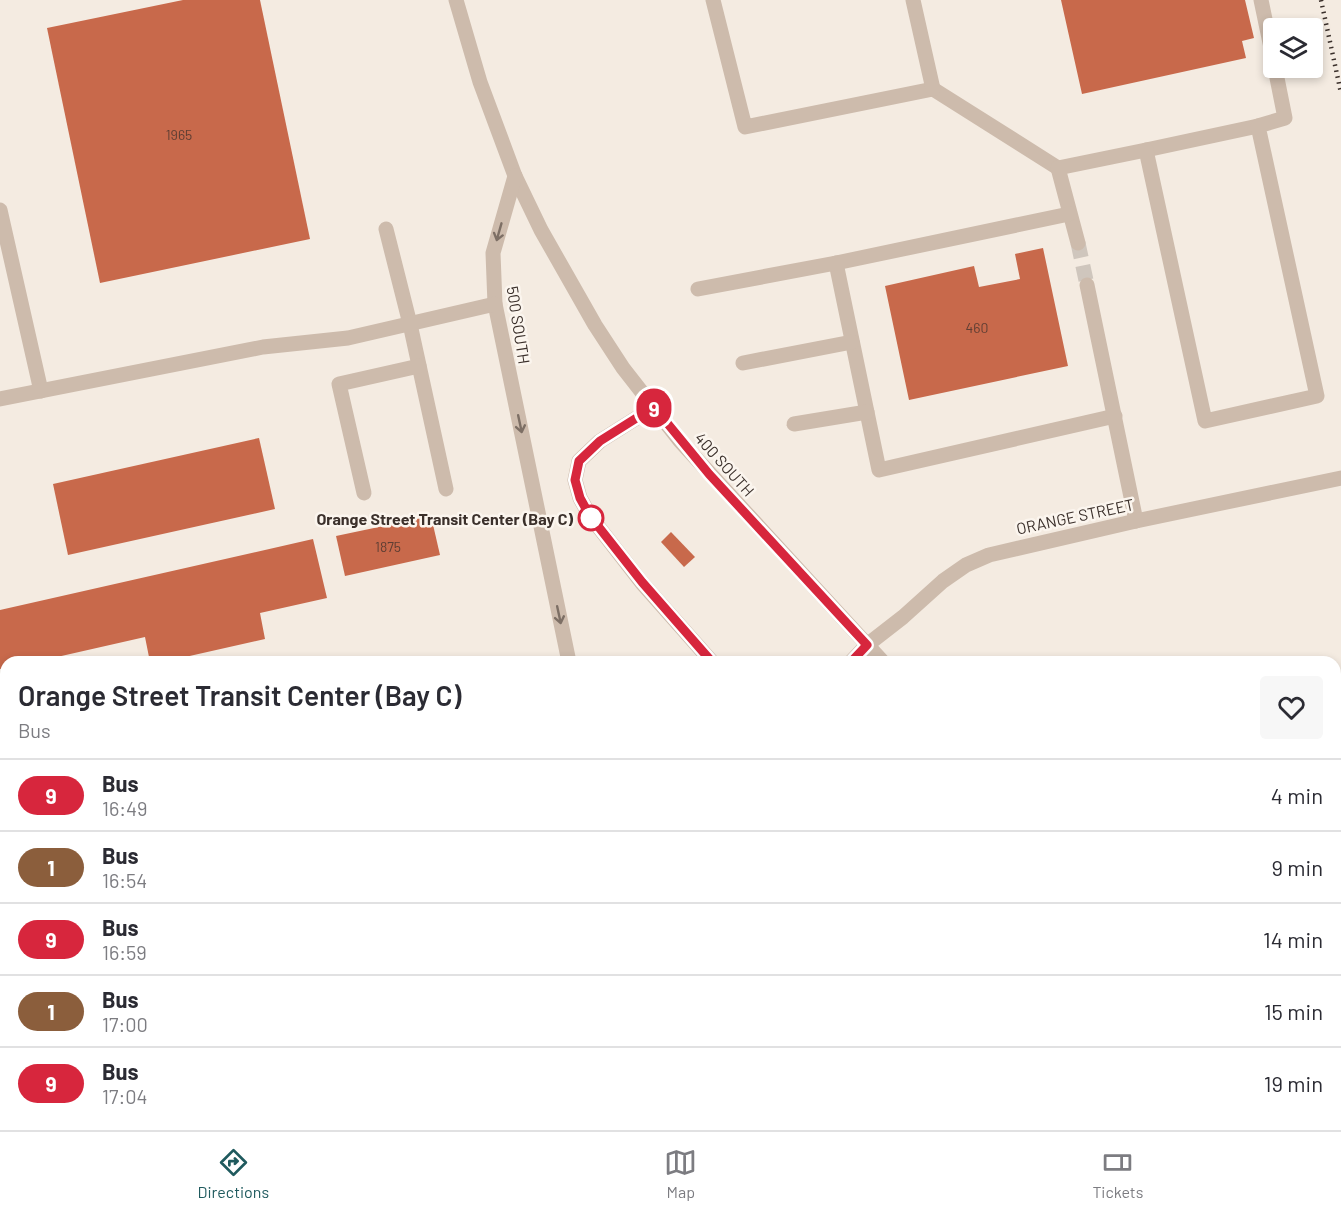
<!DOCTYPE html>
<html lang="en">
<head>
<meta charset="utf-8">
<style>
  body { margin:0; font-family:Barlow,sans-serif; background:#f7f7f7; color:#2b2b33; height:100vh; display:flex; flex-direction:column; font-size:22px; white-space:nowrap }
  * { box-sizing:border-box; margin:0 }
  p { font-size:20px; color:#7c7c81 }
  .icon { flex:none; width:33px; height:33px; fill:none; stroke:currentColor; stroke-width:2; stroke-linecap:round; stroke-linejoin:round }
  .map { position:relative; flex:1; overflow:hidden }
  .side { position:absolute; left:0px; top:656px; width:1341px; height:476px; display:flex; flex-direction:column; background:#fff; border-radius:18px 18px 0 0; box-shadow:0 3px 9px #0003 }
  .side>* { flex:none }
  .badge { padding:0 12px; border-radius:20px; font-size:21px; line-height:39px }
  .tools { position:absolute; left:1263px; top:18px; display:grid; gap:12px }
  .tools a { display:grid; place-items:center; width:60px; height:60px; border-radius:6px; background:#fff; box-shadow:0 3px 9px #0003; font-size:30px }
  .map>.badge { position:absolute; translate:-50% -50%; box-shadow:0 0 0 3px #fff }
  .round { display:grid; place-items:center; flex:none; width:63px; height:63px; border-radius:6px; background:#f7f7f7 }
  .summary { display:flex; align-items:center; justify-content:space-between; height:102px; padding:0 18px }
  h1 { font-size:28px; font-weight:600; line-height:45px }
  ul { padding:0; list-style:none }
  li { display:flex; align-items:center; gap:18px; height:72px; padding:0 18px; border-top:2px solid #e1e1e2 }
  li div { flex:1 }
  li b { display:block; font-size:22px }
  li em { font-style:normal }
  li .badge { min-width:66px; font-weight:700; text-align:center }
  .menu { display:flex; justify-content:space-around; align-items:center; height:84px; border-top:2px solid #e1e1e2; background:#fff; font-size:16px; color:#7c7c81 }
  .menu a { display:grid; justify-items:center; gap:3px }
  .menu .on { color:#1f5a5e }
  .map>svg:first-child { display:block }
</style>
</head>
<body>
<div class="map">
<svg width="1341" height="1130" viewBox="0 0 1341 1130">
  <rect width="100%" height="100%" fill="#f4ebe1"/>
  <g fill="#c8694b">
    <path d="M183,0H260L310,239L100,283L47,28Z"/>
    <path d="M1061,0H1245L1254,38L1242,41L1246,58L1082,94Z"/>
    <path d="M1043,248L1068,366L909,400L885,286L974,266L979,287L1020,279L1015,254Z"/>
    <path d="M259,438L275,509L68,555L53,484Z"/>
    <path d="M431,516L440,555L345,576L336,536Z"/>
    <path d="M671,532L695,557L684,567L661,542Z"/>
    <path d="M313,539L327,598L260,613L265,639L163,662H150L145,637L35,662H6V668L0,669V610Z"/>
    <path d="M763,1125H882L883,1130H764Z"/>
  </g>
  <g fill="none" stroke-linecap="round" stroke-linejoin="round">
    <path stroke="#cfc6bd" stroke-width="15" stroke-dasharray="15 8" stroke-linecap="butt" d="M1078,243L1087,285"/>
    <g stroke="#cdbbac" stroke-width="15">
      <path d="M456,0L480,82L515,176L541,230L595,325L623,368L680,441L883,662"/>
      <path d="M713,0L745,127L933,89L1058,168"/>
      <path d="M913,0L933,89"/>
      <path d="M1261,0L1274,62"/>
      <path d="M1146,150L1258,126"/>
      <path d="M515,176L493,253L495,304L569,662"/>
      <path d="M0,210L41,391"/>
      <path d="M386,229L410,324L446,489"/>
      <path d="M1078,243L1058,168L1146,150L1205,421L1317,396L1258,126L1285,118L1275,68"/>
      <path d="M836,263L879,470L1115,416"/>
      <path d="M1087,285L1136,521"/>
      <path d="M698,289L836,263L1069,214"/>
      <path d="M743,363L852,342"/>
      <path d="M0,399L263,347L348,338L495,304"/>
      <path d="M654,407L600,441L579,461L575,480L580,498L590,516L642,583L712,662"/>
      <path d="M794,424L867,412"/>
      <path d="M364,493L339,384L419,366"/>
      <path d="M851,662L867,645L903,617L943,581L966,565L989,555L1136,521L1341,478"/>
      <path d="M591,1125L592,1130"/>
      <path d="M680,1125L681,1130"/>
      <path d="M1328,1125L1333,1130"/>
      <path d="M436,1130L442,1125"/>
    </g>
    <g stroke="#3b302b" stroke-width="4.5" stroke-dasharray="1.5 4.5" stroke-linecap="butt">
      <path d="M1321,0L1341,93"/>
      <path d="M1213,1125V1130"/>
    </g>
  </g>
  <defs><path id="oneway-shaft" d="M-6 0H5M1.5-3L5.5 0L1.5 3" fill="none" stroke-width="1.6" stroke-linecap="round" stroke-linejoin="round" transform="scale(1.5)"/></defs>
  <g stroke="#7d6f65">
    <use href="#oneway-shaft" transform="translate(499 232) rotate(106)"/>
    <use href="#oneway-shaft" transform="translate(520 424) rotate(78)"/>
    <use href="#oneway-shaft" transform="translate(559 615) rotate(78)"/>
  </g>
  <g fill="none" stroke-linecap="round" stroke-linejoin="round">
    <defs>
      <path id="line" d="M712,662L642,582L590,516L580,498L575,480L579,461L600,441L654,407L709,474L867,645L851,662"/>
    </defs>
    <use href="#line" stroke="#fff" stroke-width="14"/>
    <use href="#line" stroke="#d7263d" stroke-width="9"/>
  </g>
  <circle fill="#fff" stroke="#d7263d" stroke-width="3" cx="591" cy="518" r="12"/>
  <g text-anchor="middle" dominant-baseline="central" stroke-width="5" stroke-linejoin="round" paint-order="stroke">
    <g font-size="14" fill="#5e3e33">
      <text x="179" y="134">1965</text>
      <text x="977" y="327">460</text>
      <text x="388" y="546">1875</text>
    </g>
    <g font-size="16" fill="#3b302b" stroke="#fbf5ee">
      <text transform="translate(519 325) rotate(81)">500 SOUTH</text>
      <text transform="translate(725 464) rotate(48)">400 SOUTH</text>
      <text transform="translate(1075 516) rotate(-12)">ORANGE STREET</text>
    </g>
    <g font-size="16" font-weight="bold" fill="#3b302b" stroke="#fbf5ee" text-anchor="end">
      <text x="573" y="518">Orange Street Transit Center (Bay C)</text>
    </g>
  </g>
</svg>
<div class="tools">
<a><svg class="icon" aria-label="layers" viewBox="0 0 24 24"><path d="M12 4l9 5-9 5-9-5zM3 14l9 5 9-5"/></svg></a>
</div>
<b class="badge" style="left:654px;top:408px;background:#d7263d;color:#fff">9</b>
<section class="side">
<div class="summary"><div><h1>Orange Street Transit Center (Bay C)</h1><p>Bus</p></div><a class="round"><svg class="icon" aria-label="heart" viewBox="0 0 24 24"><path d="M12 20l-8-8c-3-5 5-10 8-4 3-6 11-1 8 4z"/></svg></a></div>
<ul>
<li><span class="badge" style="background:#d7263d;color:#fff">9</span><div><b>Bus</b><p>16:49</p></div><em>4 min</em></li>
<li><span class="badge" style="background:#8b5e3c;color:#fff">1</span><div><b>Bus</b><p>16:54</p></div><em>9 min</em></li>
<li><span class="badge" style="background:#d7263d;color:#fff">9</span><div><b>Bus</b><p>16:59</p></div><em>14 min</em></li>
<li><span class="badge" style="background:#8b5e3c;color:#fff">1</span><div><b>Bus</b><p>17:00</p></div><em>15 min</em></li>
<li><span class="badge" style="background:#d7263d;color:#fff">9</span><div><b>Bus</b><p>17:04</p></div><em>19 min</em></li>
</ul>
</section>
</div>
<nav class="menu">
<a class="on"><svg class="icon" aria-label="directions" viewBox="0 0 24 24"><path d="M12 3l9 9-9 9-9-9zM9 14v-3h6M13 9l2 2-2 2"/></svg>Directions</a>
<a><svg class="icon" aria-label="map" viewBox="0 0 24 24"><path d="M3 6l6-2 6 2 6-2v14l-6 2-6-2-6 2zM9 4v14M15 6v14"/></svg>Map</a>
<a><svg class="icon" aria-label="tickets" viewBox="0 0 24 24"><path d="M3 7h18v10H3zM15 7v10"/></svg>Tickets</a>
</nav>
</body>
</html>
